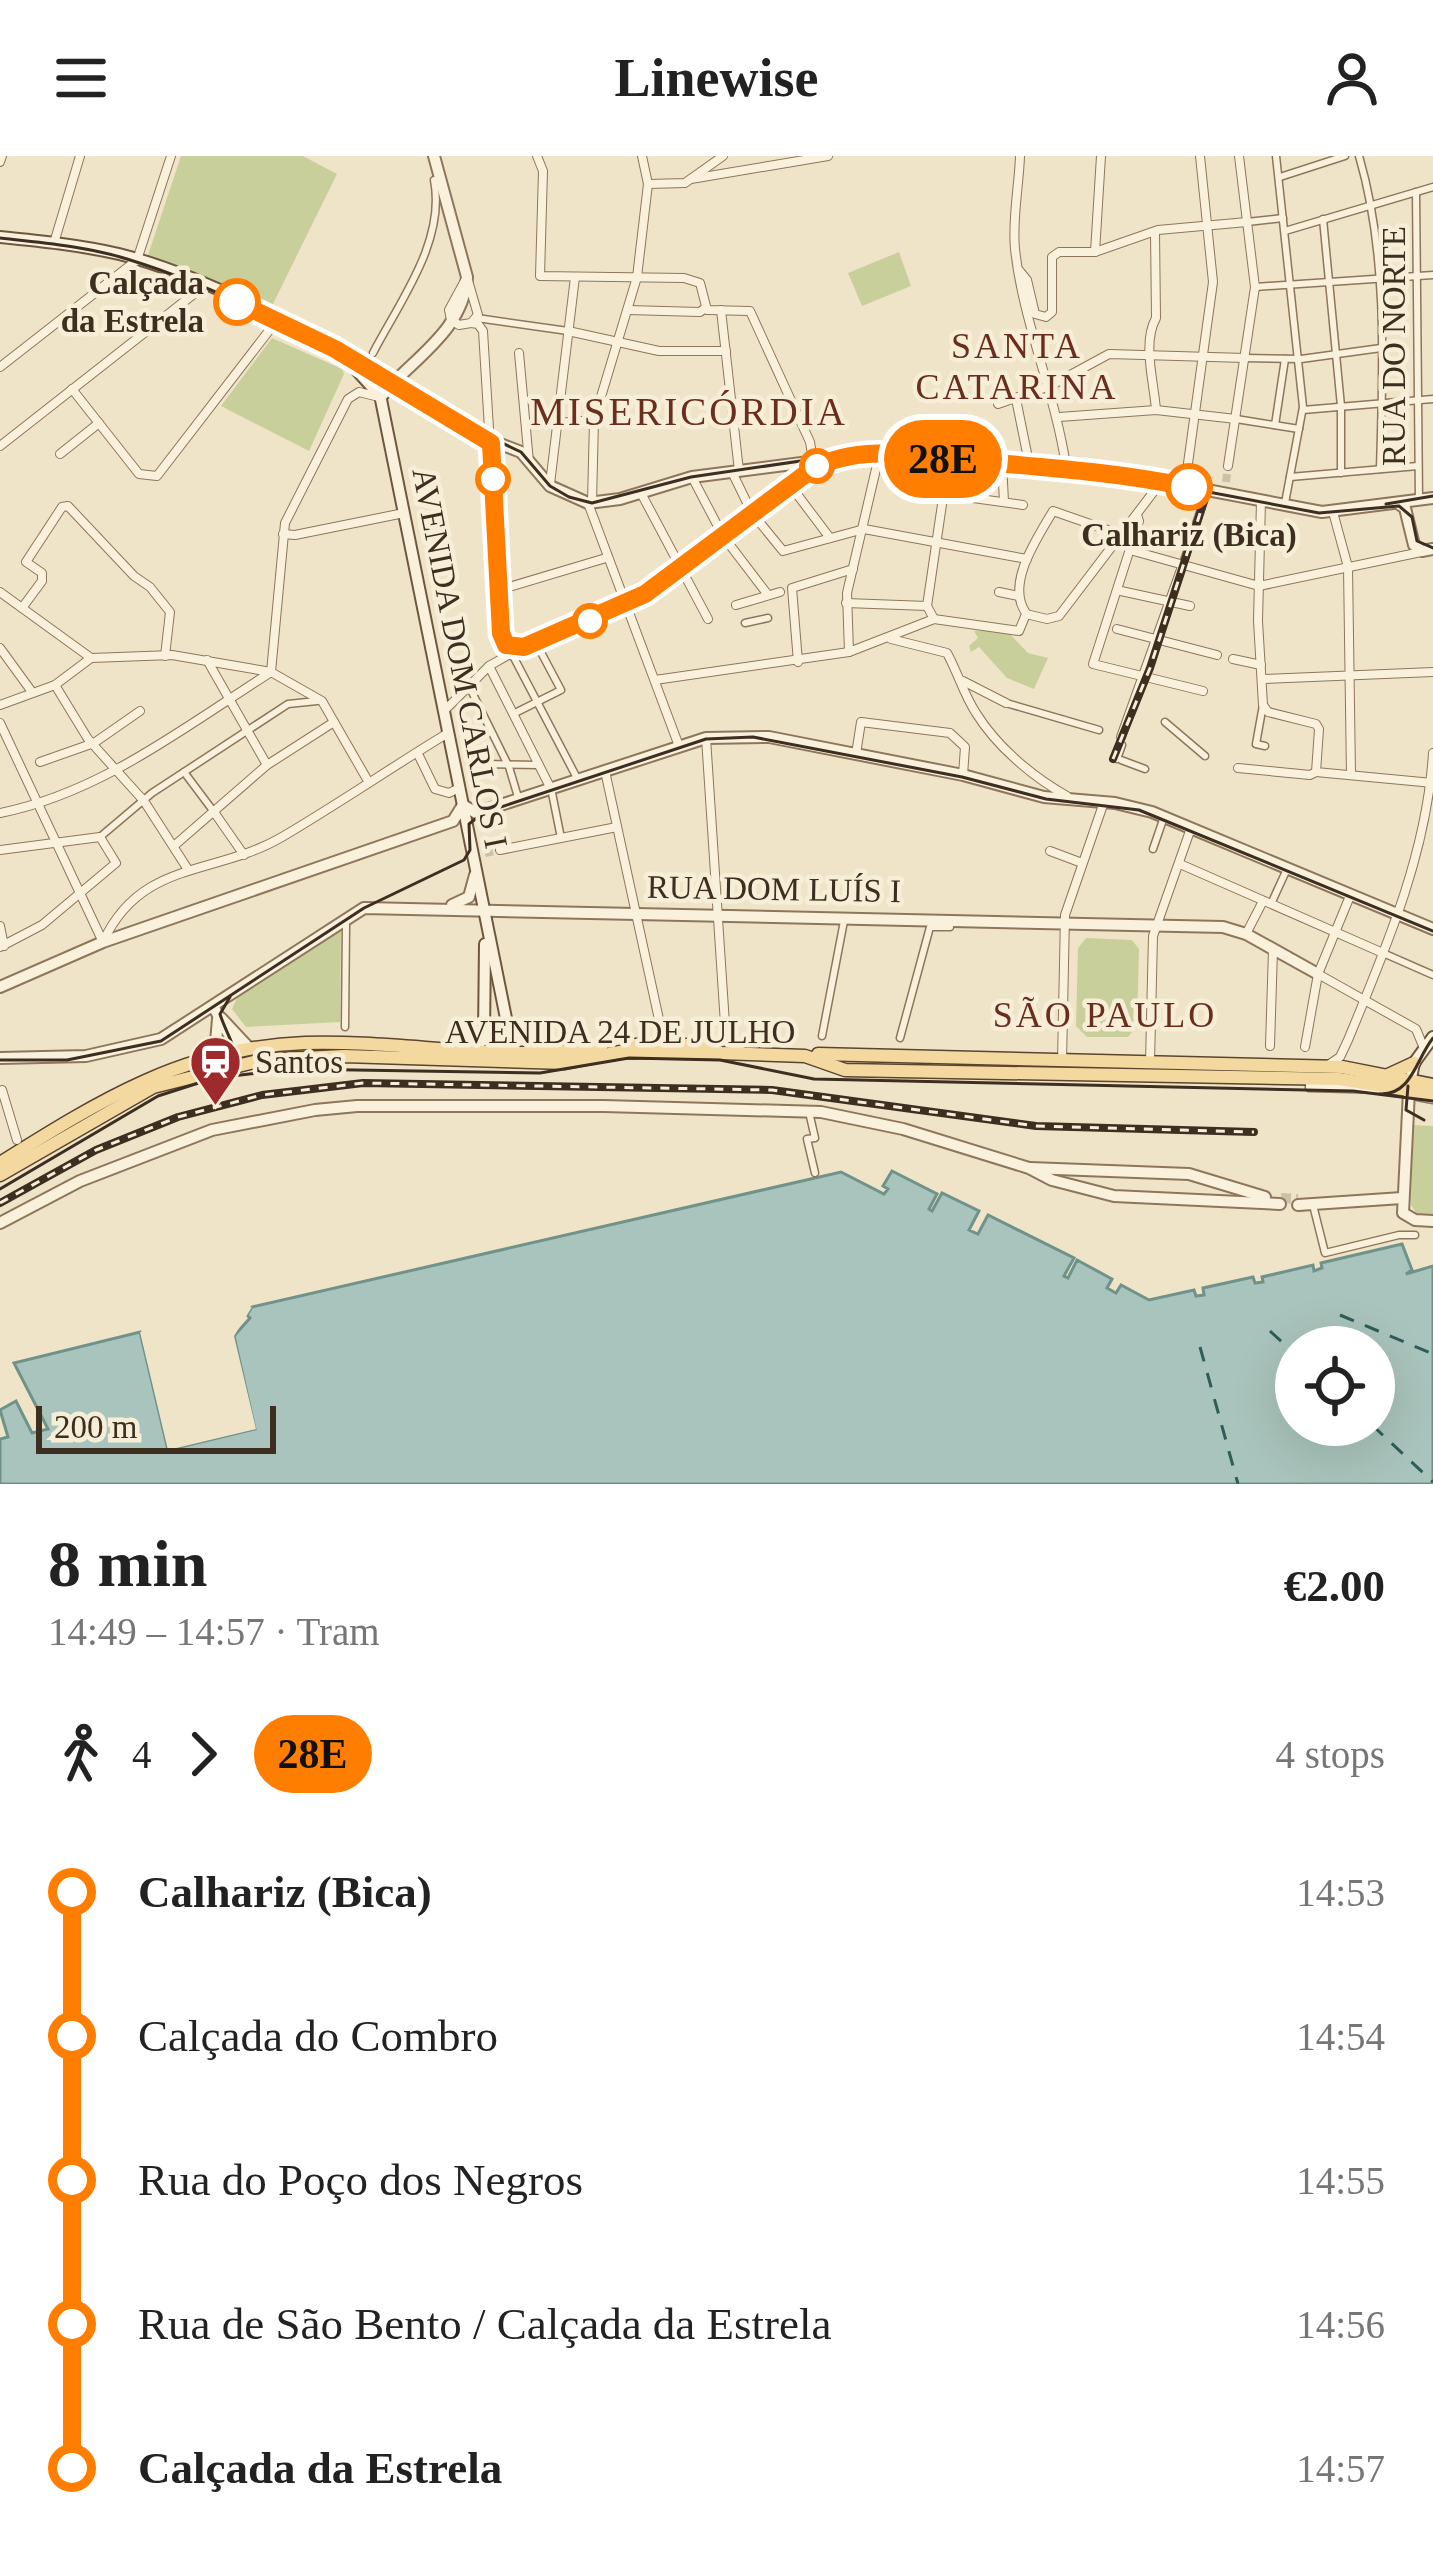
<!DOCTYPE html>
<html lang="en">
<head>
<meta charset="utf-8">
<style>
  body { margin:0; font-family:"Times New Roman",serif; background:#f6f6f6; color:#222; height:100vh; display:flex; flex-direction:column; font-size:45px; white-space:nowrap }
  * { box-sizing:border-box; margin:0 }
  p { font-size:39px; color:#767676 }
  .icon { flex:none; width:66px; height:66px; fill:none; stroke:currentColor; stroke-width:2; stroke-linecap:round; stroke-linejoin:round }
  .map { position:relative; height:1328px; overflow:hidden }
  .details { display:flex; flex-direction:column; background:#fff; flex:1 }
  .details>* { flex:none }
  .badge { padding:0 24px; border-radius:39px; font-size:42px; line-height:78px }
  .fabs { position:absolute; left:1275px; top:1170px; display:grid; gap:24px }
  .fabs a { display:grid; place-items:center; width:120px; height:120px; border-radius:50%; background:#fff; box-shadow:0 12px 48px #0002; font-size:60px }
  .scale { position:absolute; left:36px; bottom:30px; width:240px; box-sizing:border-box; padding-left:12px; border:6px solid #3d2e20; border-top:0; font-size:33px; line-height:42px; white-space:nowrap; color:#3d2e20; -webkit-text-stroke:9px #f7eed8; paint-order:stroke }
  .map>.badge { position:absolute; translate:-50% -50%; box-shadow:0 0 0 6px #fff }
  .legs { display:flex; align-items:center; gap:18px; height:132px; padding:0 48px; font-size:39px }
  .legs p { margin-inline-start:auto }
  .overview { display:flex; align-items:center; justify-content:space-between; height:204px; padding:0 48px }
  h1 { font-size:66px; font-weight:600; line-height:90px }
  ul { padding:0 48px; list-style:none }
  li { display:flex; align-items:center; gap:42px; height:144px; font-size:45px }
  li i { display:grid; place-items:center; width:18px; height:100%; margin:0 15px; background:currentColor }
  li i::after { content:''; width:30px; height:30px; margin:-15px; border:9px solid; border-radius:50%; background:#fff }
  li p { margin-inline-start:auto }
  li:first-child i { background:linear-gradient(#0000 50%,currentColor 0) }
  li:last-child i { background:linear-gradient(currentColor 50%,#0000 0) }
  header { display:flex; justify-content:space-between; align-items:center; height:156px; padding:0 48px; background:#fff; font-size:54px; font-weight:600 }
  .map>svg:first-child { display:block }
</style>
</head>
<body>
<header><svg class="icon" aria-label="menu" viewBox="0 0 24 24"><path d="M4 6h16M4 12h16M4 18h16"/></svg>Linewise<svg class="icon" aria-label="person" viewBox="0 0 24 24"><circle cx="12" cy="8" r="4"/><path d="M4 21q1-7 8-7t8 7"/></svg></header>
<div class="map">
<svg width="1433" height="1328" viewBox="0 0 1433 1328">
  <rect width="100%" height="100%" fill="#f0e4c8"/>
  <g fill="#c9cf9b">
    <path d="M181,0H303L337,18L271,152L147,102Z"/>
    <path d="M899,96L911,130L862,150L848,117Z"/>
    <path d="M272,182L342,213L344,218L309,295L221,250Z"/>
    <path d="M988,474L1008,476L1028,497L1048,502L1034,533L1007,522L979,491L971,496L969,490L978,482L974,475Z"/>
    <path d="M341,771L340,866L246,871L232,853L237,842Z"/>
    <path d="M1086,782L1132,784L1139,793L1137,870L1128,881H1087L1076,870L1078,792Z"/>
    <path d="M1412,969L1433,970V1059L1417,1058L1411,1049Z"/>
  </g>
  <path fill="#a9c4bc" stroke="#6f938a" stroke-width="3" fill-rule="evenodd" d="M892,1015L937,1038L929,1053L932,1055L942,1037L979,1055L969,1074L978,1078L988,1059L1074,1102L1064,1120L1068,1122L1077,1104L1112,1123L1107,1132L1116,1137L1121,1129L1149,1144L1194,1134L1196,1140L1204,1139L1203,1132L1253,1121L1255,1127L1263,1126L1262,1121L1313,1109L1314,1115L1322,1112L1321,1107L1402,1088L1412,1114L1406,1118L1433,1110V1328H0V1283L8,1281L0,1254L16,1245L32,1277L48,1273L14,1207L140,1176L168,1294L255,1273L234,1180L250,1162L247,1159L252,1151L841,1016L884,1038L888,1033L883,1030ZM1296,1191H1374V1269H1296Z"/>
  <path fill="#f0e4c8" d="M252,1151L234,1180L256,1273L168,1294L140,1176L146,1175L172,1287L248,1269L228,1179L242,1163L243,1153Z"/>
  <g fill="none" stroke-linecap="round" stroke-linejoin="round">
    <g stroke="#2f5d5a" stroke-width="3" stroke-dasharray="15 12" stroke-linecap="butt">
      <path d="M1340,1159L1433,1198"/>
      <path d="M1270,1175L1296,1199"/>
      <path d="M1200,1191L1238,1328"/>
      <path d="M1372,1269L1433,1326"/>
    </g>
    <g stroke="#ccc0a6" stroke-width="8" stroke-dasharray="8 4" stroke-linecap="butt">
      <path d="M1226,326L1228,310"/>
      <path d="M485,697L500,694"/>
    </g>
    <path stroke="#ccc0a6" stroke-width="10" stroke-dasharray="10 5" stroke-linecap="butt" d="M1281,1042L1298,1043"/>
    <defs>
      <g id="pedestrian">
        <path d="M1276,0L1303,251L1285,347"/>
        <path d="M1359,0C1388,99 1383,210 1380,313"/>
        <path d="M1280,21L1345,0"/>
        <path d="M1416,36L1419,344"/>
        <path d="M1323,63L1341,250V317"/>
        <path d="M1247,66L1283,62"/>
        <path d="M1285,75L1433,31"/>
        <path d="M1255,131L1433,119"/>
        <path d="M477,162L568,175"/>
        <path d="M373,197C400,145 446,85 434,24"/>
        <path d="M1245,202L1301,203L1381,192"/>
        <path d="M1303,254L1433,243"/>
        <path d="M1236,263L1299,273"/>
        <path d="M1275,269L1285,203"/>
        <path d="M1290,321L1418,310"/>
        <path d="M1183,408L1205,341"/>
        <path d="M745,467L768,462"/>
        <path d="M511,496L577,622"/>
        <path d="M469,530L509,611L518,641"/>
        <path d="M1006,547L1099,574"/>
        <path d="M1263,549L1256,588L1265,590"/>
        <path d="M513,558L561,534L535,485"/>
        <path d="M1165,566L1205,600"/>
        <path d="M1117,603L1122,589"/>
        <path d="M1121,604L1145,613"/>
        <path d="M483,608L539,609"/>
        <path d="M184,616L214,656"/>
        <path d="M551,632L561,682"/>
        <path d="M100,681L152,637L288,548L317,545"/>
        <path d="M1153,693L1164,661"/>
        <path d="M1271,748L1287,713"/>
        <path d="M1383,797L1433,819"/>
        <path d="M345,871L346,769"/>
        <path d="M822,880L844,765"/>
        <path d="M900,882L930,771H950V767"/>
        <path d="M1309,926L1387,934L1309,932Z"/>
        <path d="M1412,940L1433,944"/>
        <path d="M809,956L815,982L807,983L815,1017"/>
        <path d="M1314,1053L1325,1097L1399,1079H1415"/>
      </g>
      <g id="minor">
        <path d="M537,0L543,15L540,120L684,122L700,127L707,154L750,155L810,286L814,311"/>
        <path d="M1020,0C1019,30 1012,63 1015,93C1023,167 1055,236 1066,310"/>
        <path d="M0,6L2,0"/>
        <path d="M691,23L828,0"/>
        <path d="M648,28L685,27L723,0"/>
        <path d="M1155,76L1156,162C1142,187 1154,226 1156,254"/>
        <path d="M54,87L80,0"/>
        <path d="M1095,96L1101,0"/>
        <path d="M1018,113L1027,124L1035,158L1046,161L1052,156V101L1059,96H1095L1158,74L1247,66"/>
        <path d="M467,121L478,159L471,167L459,169L451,164L449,154Z"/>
        <path d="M628,154L700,156L705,152"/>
        <path d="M721,154L739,315"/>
        <path d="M471,167L478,168L483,175L501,468L511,496"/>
        <path d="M568,175L659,195H726"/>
        <path d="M519,197L529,306"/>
        <path d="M0,211L137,104L171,0"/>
        <path d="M72,233L139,318L157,320L278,163"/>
        <path d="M1016,243L1029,307"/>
        <path d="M998,248L1050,230L1109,198L1245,202"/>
        <path d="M1059,261L1156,254L1236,263"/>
        <path d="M558,267L594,264"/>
        <path d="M0,290L204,130"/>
        <path d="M60,298L99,267"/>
        <path d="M1002,306L1004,346"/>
        <path d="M1228,310L1255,131L1239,0"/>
        <path d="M732,316L752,357L783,395L864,373L1027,403"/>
        <path d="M692,321L723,380L768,439"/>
        <path d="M550,328L575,121"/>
        <path d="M790,329L830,382"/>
        <path d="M1185,329L1213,126L1200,0"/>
        <path d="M641,337L708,463"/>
        <path d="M944,338L1023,349"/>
        <path d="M1261,345L1258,465L1263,549L1268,556L1316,568L1319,573L1316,616L1433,627"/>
        <path d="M592,346L594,264L637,121L648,28L642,0"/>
        <path d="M588,347L679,590"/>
        <path d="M1333,356L1348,411L1351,619"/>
        <path d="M1137,359L1139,365L1093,508L1203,535"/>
        <path d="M283,378L295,379L404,357"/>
        <path d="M1130,394L1259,430L1421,396"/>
        <path d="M499,434L606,402"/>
        <path d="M1121,435L1190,450"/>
        <path d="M0,436L91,502L172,499L271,516L322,545L368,625"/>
        <path d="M999,436L1019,440"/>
        <path d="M846,447L927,450"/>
        <path d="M736,449L780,436"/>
        <path d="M22,452L42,425V417L26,406L62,351L68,350L134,420L150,431L170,456L165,500"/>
        <path d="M1026,457C1005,428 1038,381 1053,355L1122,379"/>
        <path d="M1026,458L1047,463L1059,460L1161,326"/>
        <path d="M934,463L927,450L949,301"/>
        <path d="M1117,473L1217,499"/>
        <path d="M891,483L947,497C958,517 964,539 976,557C997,591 1033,621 1067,640"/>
        <path d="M0,492L32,536"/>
        <path d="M849,496L847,437L880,296"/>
        <path d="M1233,503L1261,509"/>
        <path d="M207,504L267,609"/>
        <path d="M798,506L792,432L853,413"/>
        <path d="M489,510L550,631"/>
        <path d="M271,516L285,367L348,243L359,236L379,241"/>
        <path d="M1263,523L1433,516"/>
        <path d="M655,524L849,496L934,463L1019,475L1026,458"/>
        <path d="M963,525L1006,547"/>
        <path d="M55,529L88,583L144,645L187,712"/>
        <path d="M0,549L55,529L91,502"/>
        <path d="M445,554L489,510L524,490L644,437L815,310"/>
        <path d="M0,567L102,784"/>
        <path d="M1121,581L1183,408"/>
        <path d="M706,582L725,868"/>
        <path d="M418,598L435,633L449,637L459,632"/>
        <path d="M856,598L861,566L950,577L965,591L963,619"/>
        <path d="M40,606L94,587L140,555"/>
        <path d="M1238,612L1310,619L1316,616"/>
        <path d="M605,615L660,868"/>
        <path d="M214,656L244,699"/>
        <path d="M0,657C101,637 186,570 271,516"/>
        <path d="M175,689L267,609L334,566"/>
        <path d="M0,694L100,681L116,707L42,769L0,791"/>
        <path d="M500,694L617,671"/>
        <path d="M1050,695L1082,707"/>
        <path d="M1180,708L1383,797"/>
        <path d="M0,770L4,790"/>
        <path d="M1246,778L1263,745"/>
        <path d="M103,786C141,703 216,720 282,681C338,648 392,611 448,577"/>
        <path d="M1318,818L1416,873L1423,890"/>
        <path d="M1270,890L1273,794"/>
        <path d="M1305,891L1318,818L1350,740"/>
        <path d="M1062,906L1065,759L1104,646"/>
        <path d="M1150,906L1153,780L1191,672"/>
        <path d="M1328,909L1340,901L1348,884C1386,792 1427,697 1433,597"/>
        <path d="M2,934L17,984"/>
      </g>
      <g id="tertiary">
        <path d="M434,0L467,121C464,168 425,195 394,226L490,284L521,296L550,330L588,347L620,343L692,321L886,296L1102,314L1322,356L1433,342"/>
        <path d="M1399,348L1405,352L1414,389L1422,395L1433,393"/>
        <path d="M452,749L469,741L475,719"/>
        <path d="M0,831L103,786L453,665L463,649L476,657L706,582L769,581L963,619L1044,641L1115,647L1152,656L1433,773"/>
        <path d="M213,850L238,895"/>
        <path d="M221,862L250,893"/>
        <path d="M0,902L86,900L161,883L364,752L1223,771L1246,778L1318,818"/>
        <path d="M207,902L216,886L218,863"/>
        <path d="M1409,935L1403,1057L1415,1064L1433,1065"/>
        <path d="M1030,1012L1189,1018L1265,1041"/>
        <path d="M1298,1049L1402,1042"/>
        <path d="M0,1067L80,1025L212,974L315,954L357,950H604L821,956L903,973L1029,1012L1052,1024L1114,1040L1280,1048"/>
      </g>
      <g id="secondary">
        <path d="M0,81C40,85 80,89 119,98C204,119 318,180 394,226L381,241"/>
        <path d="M343,199L379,239"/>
        <path d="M375,214L510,882V895L505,901"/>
        <path d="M468,893L479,889L484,880L485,788"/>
        <path d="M1409,932L1414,907L1433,881"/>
      </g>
      <g id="primary">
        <path d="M725,868L727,881L738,890"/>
        <path d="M658,888L663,880L660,868"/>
        <path d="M633,889H709"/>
        <path d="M818,898L1342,911L1433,929"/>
        <path d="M1388,919L1414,907"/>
        <path d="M0,1007C99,945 185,891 305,887C403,884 504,907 601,892"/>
        <path d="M0,1019L153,931L262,904L344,900L565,907L620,896L721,897L805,900L845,914L1339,923L1433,938"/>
      </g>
    </defs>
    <use href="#pedestrian" stroke="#8d765c" stroke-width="9"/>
    <use href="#minor" stroke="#8d765c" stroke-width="10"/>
    <use href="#tertiary" stroke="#8d765c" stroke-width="14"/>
    <use href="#secondary" stroke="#6f573f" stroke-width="14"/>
    <use href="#primary" stroke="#5b4430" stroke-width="15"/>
    <use href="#pedestrian" stroke="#faf1dc" stroke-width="6"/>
    <use href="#minor" stroke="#faf1dc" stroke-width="8"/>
    <use href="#tertiary" stroke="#faf1dc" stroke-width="10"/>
    <use href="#secondary" stroke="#faf1dc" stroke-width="10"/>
    <use href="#primary" stroke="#f3d9a0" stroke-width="12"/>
    <g stroke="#3d2e20" stroke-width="3">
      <path d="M0,82C42,87 86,90 127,103C257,143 371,216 488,284L494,295L501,477C505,490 511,495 524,491L645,438L817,310L840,303L898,298L1103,316L1319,357L1399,350L1412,361L1417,385L1433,392"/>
      <path d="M479,276L521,296L550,330L569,341L592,347L691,321L821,302"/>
      <path d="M1386,348L1433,340"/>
      <path d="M0,904H67L161,885L364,752L464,704L470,694L469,668L483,657L706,583L753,581L962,621L1046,643L1139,654L1433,775"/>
      <path d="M218,928C251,907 228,885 220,858L230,841"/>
      <path d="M1408,930L1406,954L1424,964"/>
      <path d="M1380,938C1412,939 1416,903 1433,882"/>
      <path d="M0,1033L158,940L214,922L293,913L540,917L629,902L720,904L814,923L1353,935L1433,945"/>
    </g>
    <defs>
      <g id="rail">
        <path d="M1113,603L1150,512L1205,342"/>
        <path d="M0,1047L96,994L178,961L262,939L363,927L772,934L1036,970L1254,976"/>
      </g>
    </defs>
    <use href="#rail" stroke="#3d2e20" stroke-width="8"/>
    <use href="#rail" stroke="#f7eed8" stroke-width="3" stroke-dasharray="9" stroke-linecap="butt"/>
  </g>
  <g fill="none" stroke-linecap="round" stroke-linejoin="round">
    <defs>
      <path id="line-1" d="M237,146L335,193L491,287L501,477L506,489L524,491L645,438L811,314C861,285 930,302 985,306C1054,312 1121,317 1189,331"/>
    </defs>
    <use href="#line-1" stroke="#fff" stroke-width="27"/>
    <use href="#line-1" stroke="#ff7e00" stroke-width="18"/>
  </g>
  <defs>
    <symbol id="station-pin" viewBox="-11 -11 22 30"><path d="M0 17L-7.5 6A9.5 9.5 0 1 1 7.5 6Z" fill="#9e2a2b" stroke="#f7eed8"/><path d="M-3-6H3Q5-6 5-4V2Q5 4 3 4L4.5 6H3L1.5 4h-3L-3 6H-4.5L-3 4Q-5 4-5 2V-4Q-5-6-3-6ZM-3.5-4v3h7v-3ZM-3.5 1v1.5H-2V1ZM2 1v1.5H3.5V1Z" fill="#fff"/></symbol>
  </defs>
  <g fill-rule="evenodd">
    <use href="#station-pin" x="186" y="876" width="59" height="81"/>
  </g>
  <g fill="#fff" stroke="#ff7e00" stroke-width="6">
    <circle cx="237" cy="146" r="21"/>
    <circle cx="817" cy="310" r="15"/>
    <circle cx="493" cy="323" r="15"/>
    <circle cx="1189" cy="331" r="21"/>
    <circle cx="590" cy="465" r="15"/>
  </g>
  <g text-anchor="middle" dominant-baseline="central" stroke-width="9" stroke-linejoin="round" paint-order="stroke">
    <g font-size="33" font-weight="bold" fill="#3d2e20" stroke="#f7eed8" text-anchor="end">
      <text x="204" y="127">Calçada<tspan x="204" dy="38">da Estrela</tspan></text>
      <text x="1189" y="379" text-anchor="middle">Calhariz (Bica)</text>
    </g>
    <g font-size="33" fill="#3d2e20" stroke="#f7eed8">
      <text transform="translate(1394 190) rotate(-90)">RUA DO NORTE</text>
      <text transform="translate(460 502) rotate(79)">AVENIDA DOM CARLOS I</text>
      <text transform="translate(774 733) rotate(1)">RUA DOM LUÍS I</text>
      <text x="620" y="876">AVENIDA 24 DE JULHO</text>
    </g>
    <g font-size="33" fill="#3d2e20" stroke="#f7eed8" text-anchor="start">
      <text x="255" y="906">Santos</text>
    </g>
    <g font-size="36" letter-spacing="3" fill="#6b2e1e" stroke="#f7eed8">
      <text x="1017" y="190">SANTA<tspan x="1017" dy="41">CATARINA</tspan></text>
      <text x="1105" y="859">SÃO PAULO</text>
    </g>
    <g font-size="39" letter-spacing="3" fill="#6b2e1e" stroke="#f7eed8">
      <text x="689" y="255">MISERICÓRDIA</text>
    </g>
  </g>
</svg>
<div class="fabs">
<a><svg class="icon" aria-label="locate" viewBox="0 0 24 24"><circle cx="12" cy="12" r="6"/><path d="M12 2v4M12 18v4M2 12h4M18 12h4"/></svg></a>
</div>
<div class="scale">200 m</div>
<b class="badge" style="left:943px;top:303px;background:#ff7e00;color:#111">28E</b>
</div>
<section class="details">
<div class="overview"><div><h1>8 min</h1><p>14:49 – 14:57 · Tram</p></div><b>€2.00</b></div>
<div class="legs"><svg class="icon" aria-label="walk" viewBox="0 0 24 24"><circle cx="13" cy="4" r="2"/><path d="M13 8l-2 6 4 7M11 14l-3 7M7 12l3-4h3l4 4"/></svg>4<svg class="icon" aria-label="forward" viewBox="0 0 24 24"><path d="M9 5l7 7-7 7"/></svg><b class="badge" style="background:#ff7e00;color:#111">28E</b><p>4 stops</p></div>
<ul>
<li><i style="color:#ff7e00"></i><b>Calhariz (Bica)</b><p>14:53</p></li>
<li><i style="color:#ff7e00"></i><span>Calçada do Combro</span><p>14:54</p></li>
<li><i style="color:#ff7e00"></i><span>Rua do Poço dos Negros</span><p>14:55</p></li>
<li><i style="color:#ff7e00"></i><span>Rua de São Bento / Calçada da Estrela</span><p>14:56</p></li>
<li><i style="color:#ff7e00"></i><b>Calçada da Estrela</b><p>14:57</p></li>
</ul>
</section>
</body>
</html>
